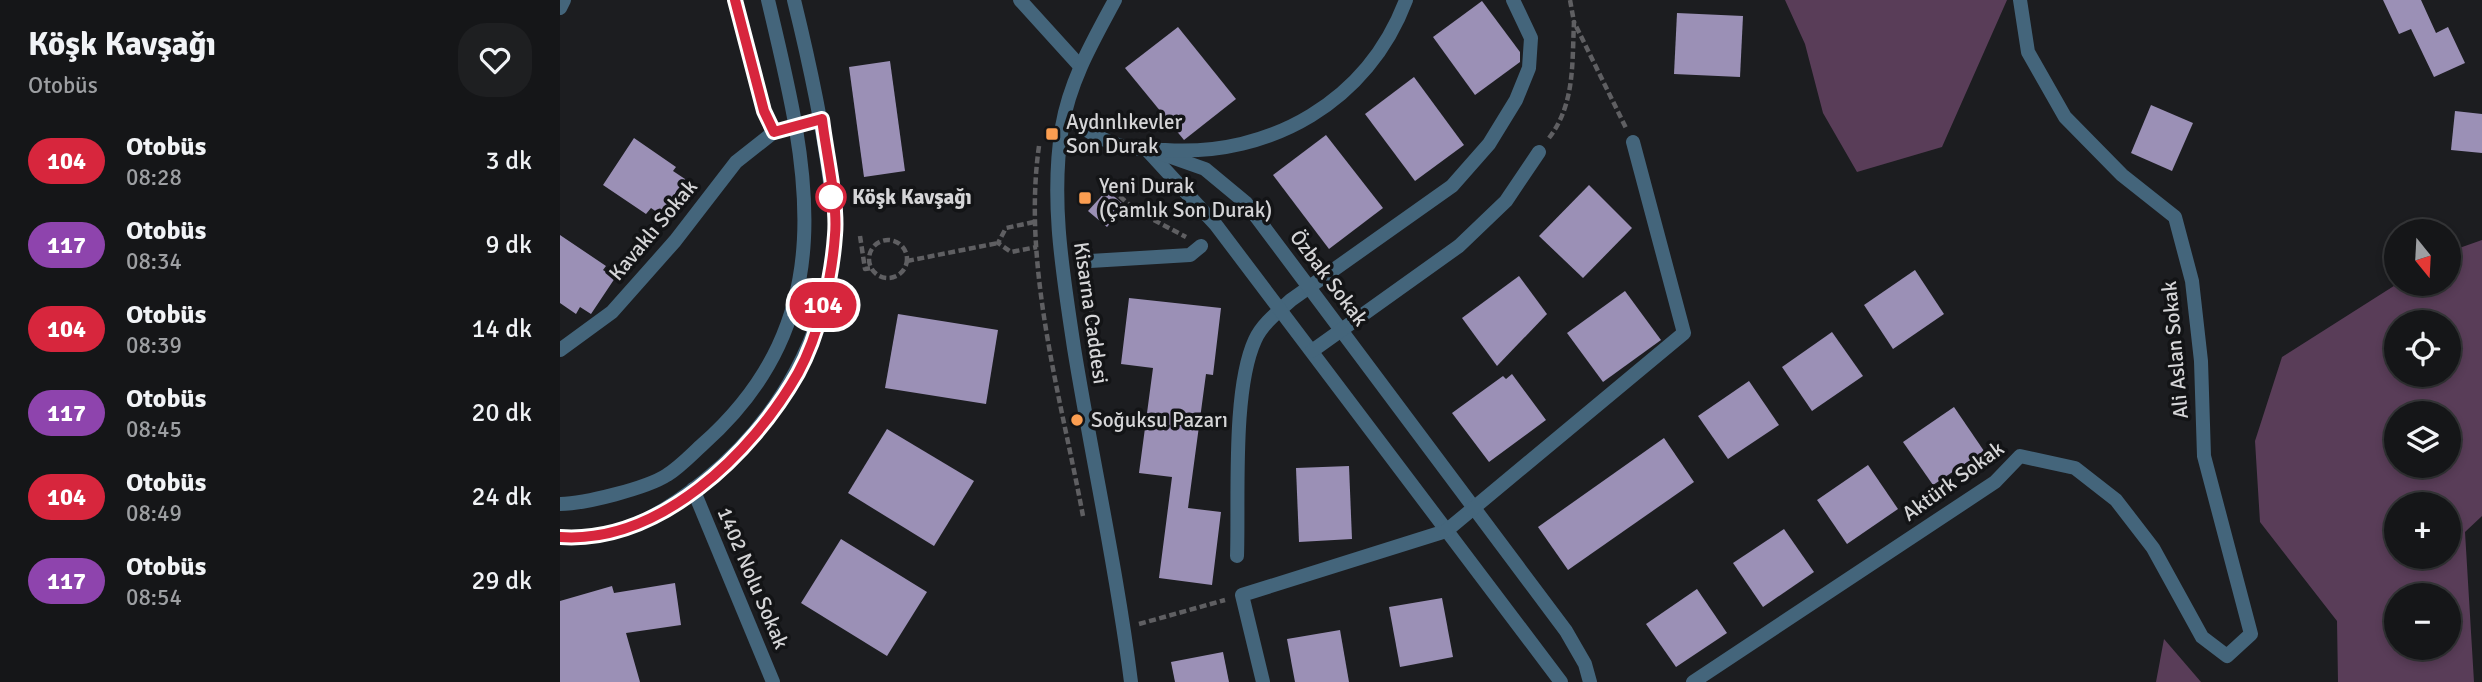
<!DOCTYPE html>
<html lang="tr">
<head>
<meta charset="utf-8">
<style>
  body { margin:0; font-family:Signika,sans-serif; background:#1e1f21; color:#f1f3f6; height:100vh; display:flex; flex-direction:column; font-size:26px; white-space:nowrap }
  * { box-sizing:border-box; margin:0 }
  p { font-size:23px; color:#9d9fa2 }
  .icon { flex:none; width:38px; height:38px; fill:none; stroke:currentColor; stroke-width:2; stroke-linecap:round; stroke-linejoin:round }
  .map { position:relative; flex:1; overflow:hidden }
  .panel { display:flex; flex-direction:column; background:#151618; width:560px }
  .panel>* { flex:none }
  .badge { padding:0 14px; border-radius:23px; font-size:24px; line-height:46px }
  .needle { width:46px; rotate:162deg }
  .fabs { position:absolute; left:1824px; top:219px; display:grid; gap:14px }
  .fabs a { display:grid; place-items:center; width:77px; height:77px; border-radius:50%; background:#151618; box-shadow:0 4px 10px #0003,0 0 0 2px #343537; font-size:35px }
  .map>.badge { position:absolute; translate:-50% -50%; box-shadow:0 0 0 4px #fff }
  .round { display:grid; place-items:center; flex:none; width:74px; height:74px; border-radius:28px; background:#1e1f21 }
  .headline { display:flex; align-items:center; justify-content:space-between; height:119px; padding:0 28px }
  h1 { font-size:33px; font-weight:700; line-height:52px }
  ul { padding:0; list-style:none }
  li { display:flex; align-items:center; gap:21px; height:84px; padding:0 28px }
  li div { flex:1 }
  li b { display:block; font-size:26px }
  li em { font-style:normal }
  li .badge { min-width:77px; font-weight:700; text-align:center }
  main { display:flex; flex:1; min-height:0 }
  .map>svg:first-child { display:block }
</style>
</head>
<body>
<main>
<section class="panel">
<div class="headline"><div><h1>Köşk Kavşağı</h1><p>Otobüs</p></div><a class="round"><svg class="icon" aria-label="heart" viewBox="0 0 24 24"><path d="M12 20l-8-8c-3-5 5-10 8-4 3-6 11-1 8 4z"/></svg></a></div>
<ul>
<li><span class="badge" style="background:#d7263d;color:#fff">104</span><div><b>Otobüs</b><p>08:28</p></div><em>3 dk</em></li>
<li><span class="badge" style="background:#8e44ad;color:#fff">117</span><div><b>Otobüs</b><p>08:34</p></div><em>9 dk</em></li>
<li><span class="badge" style="background:#d7263d;color:#fff">104</span><div><b>Otobüs</b><p>08:39</p></div><em>14 dk</em></li>
<li><span class="badge" style="background:#8e44ad;color:#fff">117</span><div><b>Otobüs</b><p>08:45</p></div><em>20 dk</em></li>
<li><span class="badge" style="background:#d7263d;color:#fff">104</span><div><b>Otobüs</b><p>08:49</p></div><em>24 dk</em></li>
<li><span class="badge" style="background:#8e44ad;color:#fff">117</span><div><b>Otobüs</b><p>08:54</p></div><em>29 dk</em></li>
</ul>
</section>
<div class="map">
<svg width="1922" height="682" viewBox="0 0 1922 682">
  <rect width="100%" height="100%" fill="#1c1d20"/>
  <g fill="#593d58" fill-rule="evenodd">
    <path d="M1225,0H1447L1382,147L1297,172L1263,113L1245,44Z"/>
    <path d="M1922,240V516L1905,532L1914,682H1778L1777,621L1700,522L1695,441L1722,357L1837,284H1888V252ZM1836,322H1888V374H1836ZM1888,413V466H1836V413ZM1836,504H1888V556H1836ZM1836,595H1888V648H1836Z"/>
    <path d="M1604,639L1641,682H1596Z"/>
  </g>
  <g fill="#9b90b6">
    <path d="M1823,0H1861L1876,33L1888,27L1905,63L1874,77L1851,29L1839,34Z"/>
    <path d="M922,1L960,52V62L915,95L873,37Z"/>
    <path d="M1117,13L1183,16L1180,77L1114,74Z"/>
    <path d="M618,27L676,99L624,140L565,68Z"/>
    <path d="M330,61L345,171L304,177L289,67Z"/>
    <path d="M854,77L904,145L855,181L805,114Z"/>
    <path d="M1591,105L1633,123L1612,171L1571,153Z"/>
    <path d="M1895,111L1922,114V153L1891,150Z"/>
    <path d="M766,135L823,208L769,249L713,175Z"/>
    <path d="M74,138L116,167L113,171L125,179L101,215L91,208L86,214L43,185Z"/>
    <path d="M1029,185L1072,228L1023,278L979,236Z"/>
    <path d="M547,190L565,206L547,227L528,211Z"/>
    <path d="M0,235L46,266L43,270L55,278L31,314L20,307L16,314L0,303Z"/>
    <path d="M1355,270L1384,314L1333,349L1304,305Z"/>
    <path d="M959,276L987,314L937,366L902,318Z"/>
    <path d="M1065,291L1101,340L1043,382L1007,333Z"/>
    <path d="M569,298L661,308L653,375L646,374L628,508L661,512L652,585L599,578L612,477L579,473L593,368L561,364Z"/>
    <path d="M338,314L438,330L426,404L325,388Z"/>
    <path d="M1272,332L1303,376L1252,411L1222,367Z"/>
    <path d="M952,374L986,420L929,462L892,413L943,376L946,379Z"/>
    <path d="M1189,381L1219,425L1168,459L1138,416Z"/>
    <path d="M1394,407L1424,451L1373,485L1343,442Z"/>
    <path d="M327,429L414,481L374,546L288,493Z"/>
    <path d="M1104,438L1134,482L1008,570L978,527Z"/>
    <path d="M1308,465L1338,509L1287,544L1257,500Z"/>
    <path d="M789,466L792,539L739,542L736,468Z"/>
    <path d="M1224,529L1254,572L1203,607L1173,563Z"/>
    <path d="M281,539L367,592L327,656L241,603Z"/>
    <path d="M115,583L121,625L66,633L80,682H0V601L52,586L54,593Z"/>
    <path d="M1137,589L1167,633L1116,667L1086,624Z"/>
    <path d="M882,598L893,657L840,667L829,607Z"/>
    <path d="M780,630L789,682H735L727,639Z"/>
    <path d="M663,652L669,682H615L611,662Z"/>
  </g>
  <g fill="none" stroke-linecap="round" stroke-linejoin="round">
    <g stroke="#5f5f62" stroke-width="4.5" stroke-dasharray="7 3.5" stroke-linecap="butt">
      <path d="M1010,0L1014,22"/>
      <path d="M989,138C1015,104 1012,64 1014,22L1066,128"/>
      <path d="M479,146C462,266 501,398 523,516"/>
      <path d="M552,189L575,210L626,237"/>
      <path d="M474,222L446,228L438,243L451,252L477,247"/>
      <path d="M300,236L305,269L311,268"/>
      <circle cx="328" cy="259" r="19"/>
      <path d="M347,261L438,243"/>
      <path d="M530,279L532,329"/>
      <path d="M579,624L665,600"/>
    </g>
    <path stroke="#44657b" stroke-width="14" d="M677,556C679,499 672,390 695,340C702,324 719,311 731,300L892,186L929,144L956,100L969,68L971,38L953,0"/>
    <path stroke="#44657b" stroke-width="14" d="M530,261L630,255L641,246"/>
    <g stroke="#44657b" stroke-width="14">
      <path d="M460,0L519,65"/>
      <path d="M587,150L656,225L1001,682"/>
      <path d="M594,151L645,169L686,203L1006,631L1025,664L1030,682"/>
      <path d="M0,350L52,312L115,241L176,162L214,132"/>
      <path d="M752,351L899,246L946,201L979,152"/>
      <path d="M133,489L213,682"/>
      <path d="M703,682L682,595L886,531L1124,333L1073,142"/>
      <path d="M1133,682L1435,482L1460,456L1515,468L1556,500L1593,548L1642,637L1667,656L1691,634L1644,456L1641,361L1632,281L1615,217L1562,175L1505,117L1468,52L1460,0"/>
    </g>
    <g stroke="#44657b" stroke-width="14">
      <path d="M175,0L204,111L214,132L262,119"/>
      <path d="M555,0C533,41 510,80 502,127C490,201 503,274 514,348C532,459 557,570 571,682"/>
      <path d="M0,8L4,0"/>
      <path d="M505,117C523,127 541,141 562,146C575,150 591,149 605,150C711,157 808,101 846,0"/>
      <path d="M0,504C24,504 87,488 107,475C120,467 132,454 143,444C287,316 247,164 208,0"/>
      <path d="M0,537C58,541 100,516 144,481C220,420 268,333 275,235C277,218 272,199 270,182C262,120 249,61 234,0"/>
    </g>
  </g>
  <g fill="none" stroke-linecap="round" stroke-linejoin="round">
    <defs>
      <path id="line" d="M0,537C99,544 192,454 238,373C259,335 272,278 275,235C278,203 266,153 262,119L214,132L204,111L175,0"/>
    </defs>
    <use href="#line" stroke="#fff" stroke-width="16"/>
    <use href="#line" stroke="#d7263d" stroke-width="10"/>
  </g>
  <g fill="#fb9e51" stroke="#131416" stroke-width="2.5">
    <rect x="485" y="127" width="14" height="14" rx="3.5"/>
    <rect x="518" y="191" width="14" height="14" rx="3.5"/>
    <circle cx="517" cy="420" r="7"/>
  </g>
  <circle fill="#fff" stroke="#d7263d" stroke-width="3.5" cx="271" cy="197" r="14"/>
  <g text-anchor="middle" dominant-baseline="central" stroke-width="7" stroke-linejoin="round" paint-order="stroke">
    <g font-size="21" fill="#d5d5d7" stroke="#131416" text-anchor="start">
      <text x="506" y="122">Aydınlıkevler<tspan x="506" dy="24">Son Durak</tspan></text>
      <text x="539" y="186">Yeni Durak<tspan x="539" dy="24">(Çamlık Son Durak)</tspan></text>
      <text x="531" y="420">Soğuksu Pazarı</text>
    </g>
    <g font-size="21" font-weight="bold" fill="#d5d5d7" stroke="#131416" text-anchor="start">
      <text x="292" y="197">Köşk Kavşağı</text>
    </g>
    <g font-size="21" fill="#d5d5d7" stroke="#131416">
      <text transform="translate(93 230) rotate(-50)">Kavaklı Sokak</text>
      <text transform="translate(769 278) rotate(53)">Özbak Sokak</text>
      <text transform="translate(531 313) rotate(82)">Kisarna Caddesi</text>
      <text transform="translate(1615 350) rotate(-95)">Ali Aslan Sokak</text>
      <text transform="translate(1393 481) rotate(-36)">Aktürk Sokak</text>
      <text transform="translate(193 578) rotate(67)">1402 Nolu Sokak</text>
    </g>
  </g>
</svg>
<div class="fabs">
<a><svg class="needle" viewBox="-14 -14 28 28"><path d="M0-13l5 13h-10z" fill="#e53935"/><path d="M0 13l5-13h-10z" fill="#9d9fa2"/></svg></a>
<a><svg class="icon" aria-label="locate" viewBox="0 0 24 24"><circle cx="12" cy="12" r="6"/><path d="M12 2v4M12 18v4M2 12h4M18 12h4"/></svg></a>
<a><svg class="icon" aria-label="layers" viewBox="0 0 24 24"><path d="M12 4l9 5-9 5-9-5zM3 14l9 5 9-5"/></svg></a>
<a>+</a>
<a>−</a>
</div>
<b class="badge" style="left:263px;top:305px;background:#d7263d;color:#fff">104</b>
</div>
</main>
</body>
</html>
